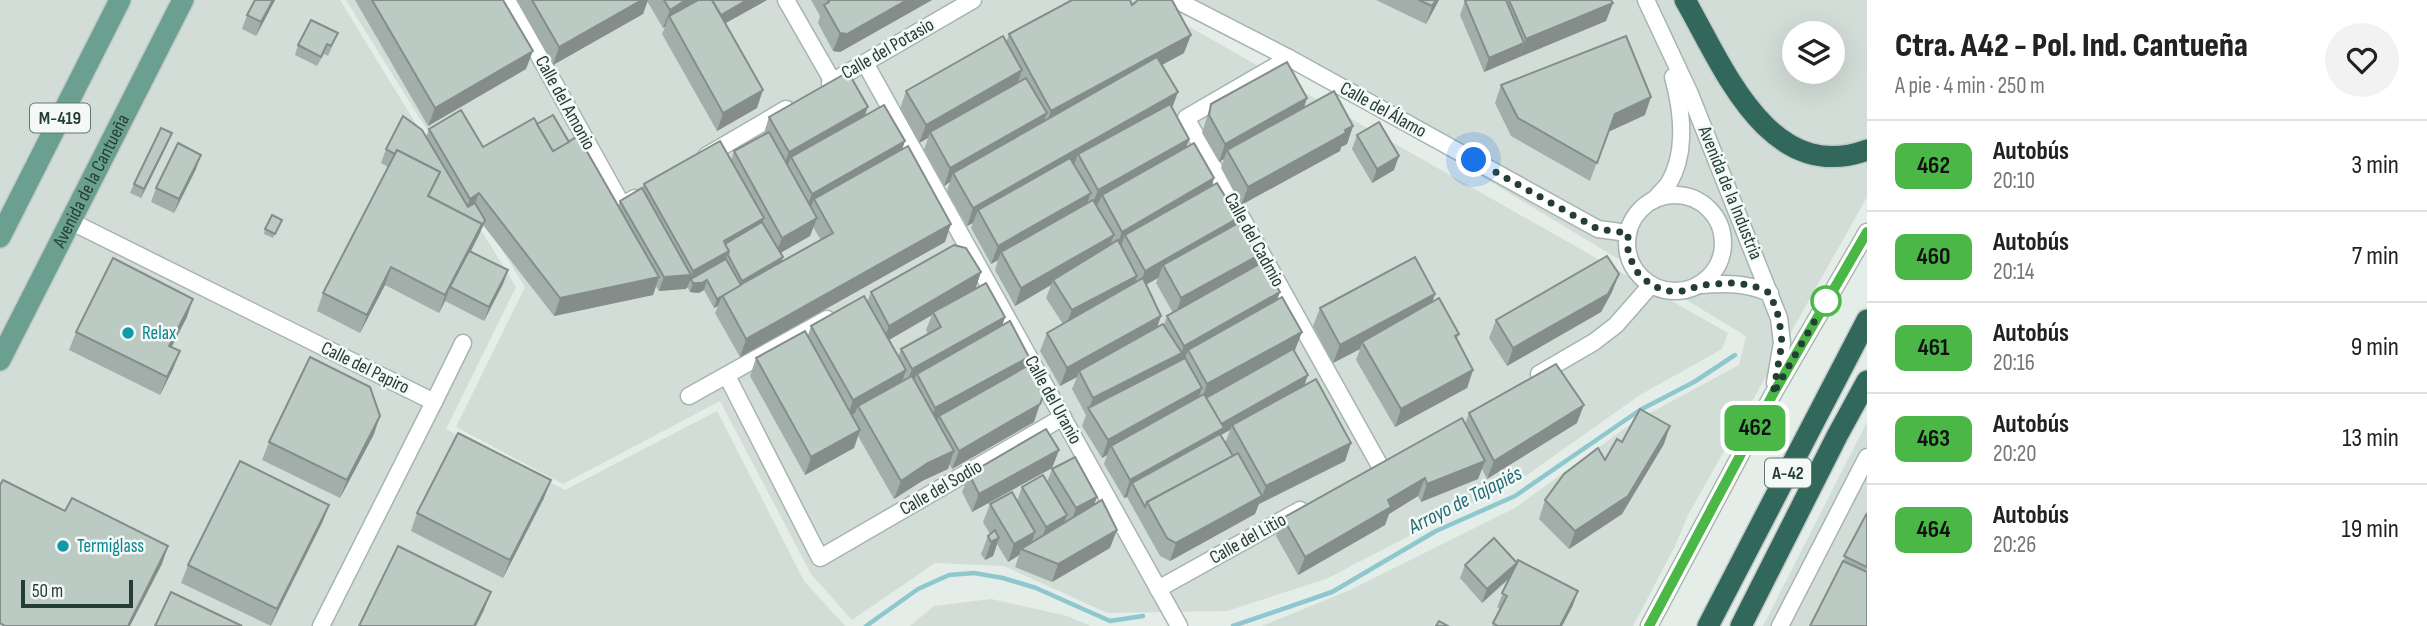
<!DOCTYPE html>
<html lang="es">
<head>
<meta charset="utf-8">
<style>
  body { margin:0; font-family:"Sofia Sans Condensed",sans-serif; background:#f2f2f2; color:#222; height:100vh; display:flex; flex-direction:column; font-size:26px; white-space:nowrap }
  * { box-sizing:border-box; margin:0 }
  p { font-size:23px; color:#767676 }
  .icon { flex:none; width:38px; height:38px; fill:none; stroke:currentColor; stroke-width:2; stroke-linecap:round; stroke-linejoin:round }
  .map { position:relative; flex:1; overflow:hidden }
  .drawer { display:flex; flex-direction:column; background:#fff; width:560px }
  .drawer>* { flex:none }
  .badge { padding:0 14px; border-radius:10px; font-size:24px; line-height:46px }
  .fabs { position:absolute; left:1782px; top:21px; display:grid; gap:14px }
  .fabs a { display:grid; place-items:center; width:63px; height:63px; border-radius:50%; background:#fff; box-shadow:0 7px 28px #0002; font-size:35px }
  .scale { position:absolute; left:21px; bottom:18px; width:112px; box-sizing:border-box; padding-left:7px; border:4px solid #243e36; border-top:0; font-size:19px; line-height:24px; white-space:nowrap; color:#243e36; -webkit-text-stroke:5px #f4f9f7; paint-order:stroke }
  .you { position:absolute; width:35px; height:35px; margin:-18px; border:5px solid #fff; border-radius:50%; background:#1a73e8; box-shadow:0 0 0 10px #1a73e833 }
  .map>.badge { position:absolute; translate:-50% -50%; box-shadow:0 0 0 4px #fff }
  .round { display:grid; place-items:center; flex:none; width:74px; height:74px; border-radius:37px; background:#f2f2f2 }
  .overview { display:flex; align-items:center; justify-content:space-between; height:119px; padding:0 28px }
  h1 { font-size:33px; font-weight:800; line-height:52px }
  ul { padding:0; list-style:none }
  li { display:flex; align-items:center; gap:21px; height:91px; padding:0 28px; border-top:2px solid #e0e0e0 }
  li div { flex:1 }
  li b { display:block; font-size:26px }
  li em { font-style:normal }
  li .badge { min-width:77px; font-weight:700; text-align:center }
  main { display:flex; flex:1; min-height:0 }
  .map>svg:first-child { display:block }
</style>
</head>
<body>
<main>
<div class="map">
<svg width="1867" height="626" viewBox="0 0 1867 626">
  <rect width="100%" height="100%" fill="#e4ede8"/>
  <g fill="#d2ddd7" fill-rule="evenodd">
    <path d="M0,0H340L516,287L446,429L565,490L717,411L804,581L845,626H0Z"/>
    <path d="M346,0H1142L1728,333L1722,349L1640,395L1527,475L1326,579L1227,611L1107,613L1004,566L935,563L852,620L811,574L720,401L563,484L456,427L525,287Z"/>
    <path d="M1189,0H1867V197L1688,515L1675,546L1633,626H1262L1350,590L1515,508L1635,421L1739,365L1746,336ZM1794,33H1832V72H1794Z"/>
    <path d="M1867,421V626H1763L1862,432Z"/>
    <path d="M991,599L1067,616L1091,626H910L934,606Z"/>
  </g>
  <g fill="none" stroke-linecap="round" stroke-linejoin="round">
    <g stroke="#8fc7cf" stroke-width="4.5">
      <path d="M866,626L918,589L949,575L974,573L1003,578L1036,588L1110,621L1143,616"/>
      <path d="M1233,626L1332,592L1436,531L1515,496L1640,410L1694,382L1735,355"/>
    </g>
    <defs>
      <g id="street">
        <path d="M508,0L622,205L635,198"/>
        <path d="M786,0L833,82"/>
        <path d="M1176,0L1289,58L1598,229L1628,233"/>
        <path d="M1646,0L1690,94L1779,318L1782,343L1775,383"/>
        <path d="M1289,58L1186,118L1380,466"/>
        <path d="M865,63L1179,626"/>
        <path d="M830,83L973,0"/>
        <path d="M706,156L786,109"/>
        <circle cx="1675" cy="243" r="48"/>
        <path d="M1654,200C1659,194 1665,189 1669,183C1687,152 1682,110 1673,77"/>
        <path d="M72,222L434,402L321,626"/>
        <path d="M1701,285C1727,283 1746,283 1770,293"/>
        <path d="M1539,374L1594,342L1616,325L1651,285"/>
        <path d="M727,376L820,558L1063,417"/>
        <path d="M689,396L827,319"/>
        <path d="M434,402L463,343"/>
        <path d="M1158,589L1300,510"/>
        <path d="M1649,626L1773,394L1867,232"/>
        <path d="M1780,626L1867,457"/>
      </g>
      <g id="primary">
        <path d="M0,237L120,0"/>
        <path id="s1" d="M0,360L183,0"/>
      </g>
      <g id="highway">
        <path d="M1685,0C1723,66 1769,186 1867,150"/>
        <path d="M1708,626L1867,320"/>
        <path d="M1741,626L1837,436L1867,381"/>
      </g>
    </defs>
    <use href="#street" stroke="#a7b5af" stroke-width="19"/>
    <use href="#primary" stroke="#c2c9c7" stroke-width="24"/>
    <use href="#highway" stroke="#c2c9c7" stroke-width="24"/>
    <use href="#street" stroke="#fff" stroke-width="16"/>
    <use href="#primary" stroke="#6ba090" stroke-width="21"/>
    <use href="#highway" stroke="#31685b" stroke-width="21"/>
  </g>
  <g fill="#a2aea9" fill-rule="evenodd">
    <path d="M255,0H275L256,36L242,29L247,15Z"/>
    <path d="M355,0H503L526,69L428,126Z"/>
    <path d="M516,0H767L726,23L757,108L717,131L662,34L665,27L663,28L647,1L643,14L553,65Z"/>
    <path d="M811,0H932L840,52L833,51L818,23L820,16Z"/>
    <path d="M1376,0H1439L1426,24Z"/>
    <path d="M1467,0H1611L1613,3L1606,21L1484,72L1460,15L1465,1Z"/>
    <path d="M1132,5L1184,53L1162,65L1178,92L1172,108L1189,139L1186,147L1214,178L1212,186L1238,218L1235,225L1257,265L1280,292L1277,300L1302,332L1294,350L1308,375L1304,385L1351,443L1345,461L1259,504L1255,514L1170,561L1160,556L1127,497L1124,498L1104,464L1107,455L1102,458L1082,426L1086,415L1072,389L1077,377L1060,386L1040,351L1047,333L1063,324L1046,298L1051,285L1015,306L995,270L998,260L991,264L971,228L973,223L967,226L947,191L950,182L944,186L924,150L928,138L919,143L900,109L906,91L1006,42L1009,34ZM1158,278L1156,283L1173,313L1167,316L1164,325L1158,327L1146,285ZM1230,430L1225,443L1221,435Z"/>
    <path d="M338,33L328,56L324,54L317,66L295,55L298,45Z"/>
    <path d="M1501,85L1645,115L1608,132L1590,181L1511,136L1495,103Z"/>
    <path d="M1307,98L1304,108L1353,126L1347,144L1341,147L1340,151L1241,205L1221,168L1224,159L1219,162L1202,133L1211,104Z"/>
    <path d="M865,115L905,141L902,150L945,242L740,357L715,313L718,306L714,308L704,290L699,293L690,292L688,288L659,291L656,286L653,295L554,316L483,225L471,251L508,270L503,284L484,321L445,301L439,313L385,285L360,333L317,311L323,293L388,167L381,163L386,149L426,137L429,129L483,147L537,124L569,142L618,206L620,201L642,188L644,184L731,160L734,151L763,136L769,117ZM813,227L821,240L781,263L783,257L780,253L810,236Z"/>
    <path d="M1357,135L1394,170L1372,183L1352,149Z"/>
    <path d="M168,143L141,198L130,193L134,184Z"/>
    <path d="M196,169L174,213L151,202L156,188Z"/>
    <path d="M282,220L273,238L264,234L265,229Z"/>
    <path d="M981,272L975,289L1005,317L1002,326L1025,367L1034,422L952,469L949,464L948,469L922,481L894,499L858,436L854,448L805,475L750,376L756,358L808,335L811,326L867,302L871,292ZM932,315L926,330L928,334L901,349L898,357L889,340Z"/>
    <path d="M1612,292L1601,312L1507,366L1489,338L1496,320Z"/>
    <path d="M1435,294L1432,302L1459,334L1457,339L1473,370L1467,388L1395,427L1356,360L1360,349L1333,363L1313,326L1320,308Z"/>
    <path d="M187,317L171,347L173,369L160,395L69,350L76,332Z"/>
    <path d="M1469,413L1577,423L1487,479L1482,469L1478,479L1421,502L1418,496L1389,514L1385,525L1298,575L1276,536L1283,518L1465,424Z"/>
    <path d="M374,434L340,498L262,460L269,442Z"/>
    <path d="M1664,444L1622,514L1569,549L1539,519L1545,500L1605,460Z"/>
    <path d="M1059,450L1052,468L972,512L962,492L969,474Z"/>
    <path d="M1052,469L1094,505L1110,548L1052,582L1015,567L1019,555L1008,562L997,544L993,556L985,560L981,554L988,536L990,534L983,522L990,504L1017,501L1022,487L1047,482Z"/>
    <path d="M544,498L503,578L411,531L417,513Z"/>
    <path d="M329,505L322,523L271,626L181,583L188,565Z"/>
    <path d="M1867,513V626L1843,561Z"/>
    <path d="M1517,563L1573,605L1562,626H1492L1500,609L1497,607L1509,579L1482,603L1460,578L1465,565Z"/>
  </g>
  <g fill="#848d89">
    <path d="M273,0H275L256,36L261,22Z"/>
    <path d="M642,0H648L643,14L553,65L559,47Z"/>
    <path d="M686,0H707L669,16L665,27L663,28L670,10Z"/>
    <path d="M747,0H767L713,30L718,16Z"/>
    <path d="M907,0H932L840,52L833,51L840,33Z"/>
    <path d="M1436,0H1439L1426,24L1432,6Z"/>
    <path d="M1613,3L1606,21L1519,57L1526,39Z"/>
    <path d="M1191,35L1184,53L1044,129L1051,111Z"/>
    <path d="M1524,43L1519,57L1484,72L1489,58Z"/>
    <path d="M533,51L526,69L428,126L435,108Z"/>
    <path d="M1022,70L1016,88L930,132L928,138L919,143L926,125Z"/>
    <path d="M763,90L757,108L717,131L723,113Z"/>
    <path d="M1178,92L1171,110L1078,154L1074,165L978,210L973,223L967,226L973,208Z"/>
    <path d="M1651,97L1645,115L1608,132L1615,114Z"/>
    <path d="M1307,98L1301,116L1227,150L1224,159L1219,162L1225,144Z"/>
    <path d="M868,107L861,125L791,157L787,167L782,170L789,152Z"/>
    <path d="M1047,113L1040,131L953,173L950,182L944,186L950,168Z"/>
    <path d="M1353,126L1347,144L1341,147L1340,151L1241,205L1248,187Z"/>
    <path d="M172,133L168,143L141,198L144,189Z"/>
    <path d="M1189,139L1183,157L1102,195L1098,204L1091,208L1098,190Z"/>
    <path d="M905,141L898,159L814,199L810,209L805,212L812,194Z"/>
    <path d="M201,155L196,169L174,213L179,199Z"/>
    <path d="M1399,156L1394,170L1372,183L1377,169Z"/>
    <path d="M1214,178L1208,196L1125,235L1121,246L1115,250L1122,232Z"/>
    <path d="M479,193L472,211L463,217L470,199Z"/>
    <path d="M1091,193L1084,211L1001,252L998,260L991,264L998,246Z"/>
    <path d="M764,218L757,236L728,253L722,269L707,280L704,290L699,293L690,292L693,283L691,279L686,289L659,291L664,277L691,275L693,271L724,241Z"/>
    <path d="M817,218L810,236L775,256L782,238Z"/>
    <path d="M1238,218L1231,236L1163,265L1158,278L1138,289L1145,271Z"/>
    <path d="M485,220L480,233L452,288L450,287L445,301L439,313L445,295Z"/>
    <path d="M951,224L945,242L740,357L746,339Z"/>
    <path d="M1114,235L1107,253L1053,280L1051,285L1015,306L1021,288Z"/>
    <path d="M1261,254L1254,272L1175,316L1181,298Z"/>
    <path d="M783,257L778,271L741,285L742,281Z"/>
    <path d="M391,267L385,285L360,333L367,315Z"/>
    <path d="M508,270L503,284L484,321L489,307Z"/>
    <path d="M981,272L975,290L933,312L932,315L882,344L889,326Z"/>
    <path d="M1619,274L1612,292L1601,312L1507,366L1513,348Z"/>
    <path d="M1137,276L1131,294L1065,328L1072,310Z"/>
    <path d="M659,277L653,295L554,316L560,298Z"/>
    <path d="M1280,292L1273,310L1188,350L1184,361L1089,409L1093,398L1181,353L1184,346Z"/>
    <path d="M1435,294L1429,312L1362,342L1360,349L1333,363L1340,345Z"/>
    <path d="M722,296L718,306L714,308L717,299Z"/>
    <path d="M193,299L187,317L163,364L169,346Z"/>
    <path d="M1161,316L1155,334L1079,371L1077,377L1060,386L1067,368Z"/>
    <path d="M1005,317L999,335L917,374L913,382L905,387L912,369Z"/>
    <path d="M1302,332L1295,350L1201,402L1207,384Z"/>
    <path d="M180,351L173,369L160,395L167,377Z"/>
    <path d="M1029,357L1022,375L939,416L937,422L929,426L935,408Z"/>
    <path d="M906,370L900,388L858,406L855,413L847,418L853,400Z"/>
    <path d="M1473,370L1467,388L1395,427L1401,409Z"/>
    <path d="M1308,375L1303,389L1232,425L1230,430L1132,483L1127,497L1124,498L1130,480L1221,424Z"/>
    <path d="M1202,388L1195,406L1111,446L1107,455L1102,458L1108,440Z"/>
    <path d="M1040,404L1034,422L952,469L959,451Z"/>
    <path d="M1584,405L1577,423L1487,479L1494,461Z"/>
    <path d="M380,416L374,434L340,498L347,480Z"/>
    <path d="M1670,426L1664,444L1622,514L1569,549L1575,531Z"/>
    <path d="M860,430L854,448L805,475L811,457Z"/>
    <path d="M1351,443L1345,461L1259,504L1266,486Z"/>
    <path d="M1059,450L1052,468L972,512L979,494Z"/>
    <path d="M954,451L948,469L922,481L894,499L901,481L928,463Z"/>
    <path d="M1485,461L1478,479L1421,502L1427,484Z"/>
    <path d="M1425,478L1418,496L1389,514L1385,525L1298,575L1305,557L1388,500Z"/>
    <path d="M551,480L544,498L503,578L510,560Z"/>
    <path d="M1262,496L1255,514L1170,561L1176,543Z"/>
    <path d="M1097,497L1090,515L1070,526L1076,508Z"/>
    <path d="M329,505L322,523L270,626L277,609Z"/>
    <path d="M1067,515L1060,533L1039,545L1046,527Z"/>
    <path d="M1117,530L1110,548L1052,582L1058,564Z"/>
    <path d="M1035,532L1029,550L1021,549L1019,555L1008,562L1014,544Z"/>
    <path d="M999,538L993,556L985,560L991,542Z"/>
    <path d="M168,546L162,564L130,626H128Z"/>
    <path d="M1517,563L1511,576L1482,603L1487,589Z"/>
    <path d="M1578,591L1573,605L1562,626H1560Z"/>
    <path d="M491,592L484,610L476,626H474Z"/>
  </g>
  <g fill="#bccac4" stroke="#848d89" stroke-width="2">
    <path d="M255,0H273L261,22L247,15Z"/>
    <path d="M372,0H503L533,51L435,108Z"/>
    <path d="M532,0H642L559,47Z"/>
    <path d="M664,0H686L670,10Z"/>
    <path d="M698,0H712L763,90L723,113L669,16Z"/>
    <path d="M712,0H747L721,15Z"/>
    <path d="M828,0H907L847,34L840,33L824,5L829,2Z"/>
    <path d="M1072,0H1130L1132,5L1138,0H1172L1191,35L1051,111L1009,34Z"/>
    <path d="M1419,0H1436L1432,6Z"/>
    <path d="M1467,0H1506L1524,43L1489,58L1465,1Z"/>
    <path d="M1509,0H1611L1613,3L1526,39Z"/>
    <path d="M311,20L338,33L331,46L327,44L321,57L298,45Z"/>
    <path d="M1003,36L1022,70L926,125L906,91Z"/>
    <path d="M1626,36L1651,97L1615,114L1597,163L1518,118L1501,85Z"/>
    <path d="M1157,57L1178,92L973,208L953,173Z"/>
    <path d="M1287,62L1307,98L1225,144L1209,115L1211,104Z"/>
    <path d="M848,72L868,107L789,152L769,117Z"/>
    <path d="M1026,78L1047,113L950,168L930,132Z"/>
    <path d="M1334,91L1353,126L1345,130L1346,133L1248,187L1227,150Z"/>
    <path d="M1170,104L1189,139L1098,190L1078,154Z"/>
    <path d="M884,105L905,141L812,194L791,157Z"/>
    <path d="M461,110L483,147L534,118L553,151L578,136L659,277L560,298L479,193L470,199L429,129Z"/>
    <path d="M553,115L569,142L553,151L537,124Z"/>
    <path d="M403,116L422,130L468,207L475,203L485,220L481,228L482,224L428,196L440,172L397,150L395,154L386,149Z"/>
    <path d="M1379,122L1399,156L1377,169L1357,135Z"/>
    <path d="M161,128L172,133L144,189L134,184Z"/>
    <path d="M769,132L817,218L782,238L734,151Z"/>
    <path d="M720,141L764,218L724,241L729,251L693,271L644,184Z"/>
    <path d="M178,143L201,155L179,199L156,188Z"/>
    <path d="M1194,143L1214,178L1122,232L1102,195Z"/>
    <path d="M908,146L951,224L746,339L722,295L833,233L814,199Z"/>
    <path d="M397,150L440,172L428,196L482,224L445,295L391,267L367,315L323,293Z"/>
    <path d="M1070,158L1091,193L998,246L978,210Z"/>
    <path d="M1217,183L1238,218L1145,271L1125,235Z"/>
    <path d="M642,188L691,275L664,277L620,201Z"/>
    <path d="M1093,200L1114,235L1021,288L1001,252Z"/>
    <path d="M272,215L282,220L275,234L265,229Z"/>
    <path d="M1242,221L1261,254L1181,298L1163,265Z"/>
    <path d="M762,222L783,257L742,281L728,255L729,251L725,244Z"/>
    <path d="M1118,240L1137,276L1072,310L1053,280Z"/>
    <path d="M954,245L966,248L981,272L889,326L871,292Z"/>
    <path d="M469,251L508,270L489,307L450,287Z"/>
    <path d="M1607,256L1619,274L1608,294L1513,348L1496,320Z"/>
    <path d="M1415,257L1435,294L1340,345L1320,308Z"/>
    <path d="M113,258L193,299L169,346L180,351L167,377L76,332Z"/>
    <path d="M726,259L741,285L717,299L707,280L702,283H693L691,279Z"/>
    <path d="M1263,262L1280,292L1184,346L1167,316Z"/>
    <path d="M1143,278L1161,316L1067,368L1047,333Z"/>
    <path d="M986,283L1005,317L912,369L901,349L941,327L933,312Z"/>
    <path d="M864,296L906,370L853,400L811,326Z"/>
    <path d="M1282,297L1302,332L1207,384L1188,350Z"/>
    <path d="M1439,298L1459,334L1455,336L1473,370L1401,409L1362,342Z"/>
    <path d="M1010,321L1029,357L935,408L917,374Z"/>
    <path d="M1163,324L1182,353L1093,398L1079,371Z"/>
    <path d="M805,331L860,430L811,457L756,358Z"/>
    <path d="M1293,349L1308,375L1221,424L1206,398Z"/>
    <path d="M310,357L370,387L380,416L347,480L269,442Z"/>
    <path d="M1185,358L1202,388L1108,440L1088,408Z"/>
    <path d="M1556,364L1584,405L1494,461L1469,413Z"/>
    <path d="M1029,365L1045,391L1040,404L959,451L939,416Z"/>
    <path d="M912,376L954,451L928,463L901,481L858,406Z"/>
    <path d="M1316,379L1351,443L1266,486L1232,425Z"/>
    <path d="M1204,394L1224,428L1130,480L1111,446Z"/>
    <path d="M1640,409L1670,426L1628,496L1575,531L1545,500L1564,474L1598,448L1605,460L1617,439L1622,442Z"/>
    <path d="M1462,418L1485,461L1427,484L1425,478L1388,500L1391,507L1305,557L1283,518Z"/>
    <path d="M1046,429L1059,450L979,494L969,474Z"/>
    <path d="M458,433L551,480L510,560L417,513Z"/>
    <path d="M1220,434L1233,456L1147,502L1145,507L1132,483Z"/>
    <path d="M1238,453L1262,496L1176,543L1167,538L1147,502Z"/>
    <path d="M1075,457L1097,497L1076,508L1052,469Z"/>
    <path d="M240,461L329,505L277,609L188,565Z"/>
    <path d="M1043,475L1067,515L1046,527L1022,487Z"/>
    <path d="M3,480L65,511L72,498L168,546L128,626H5L0,623V485Z"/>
    <path d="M1012,492L1035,532L1014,544L990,504Z"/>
    <path d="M1102,500L1117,530L1058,564L1021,549Z"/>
    <path d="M1867,513V567L1844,556Z"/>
    <path d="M995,530L999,538L991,542L988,536Z"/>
    <path d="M1494,538L1517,563L1518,560L1578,591L1560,626H1498L1493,623L1507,596L1502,593L1517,563L1487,589L1465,565Z"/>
    <path d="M398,546L491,592L474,626H359Z"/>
    <path d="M1843,561L1867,572V626H1810Z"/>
    <path d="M171,592L242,626H155Z"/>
    <path d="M1439,621L1448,626H1436Z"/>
  </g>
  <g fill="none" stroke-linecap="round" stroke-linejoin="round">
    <defs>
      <path id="line" d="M1649,626L1773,394L1867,232"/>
    </defs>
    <use href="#line" stroke="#fff" stroke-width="16"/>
    <use href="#line" stroke="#4ab747" stroke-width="10"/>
    <path stroke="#243e36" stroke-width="7" stroke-dasharray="0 12.6" d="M1474,160L1598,229L1628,233V253L1636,271L1651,285L1667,291H1685L1701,285L1731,283L1751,285L1770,293L1779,318L1782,343L1773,394L1826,301"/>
  </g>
  <circle fill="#fff" stroke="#4ab747" stroke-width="3.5" cx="1826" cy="301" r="14"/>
  <g fill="#0f9aa8" stroke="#f4f9f7" stroke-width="2.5">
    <circle cx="128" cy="333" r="7"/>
    <circle cx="63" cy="546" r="7"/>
  </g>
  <g text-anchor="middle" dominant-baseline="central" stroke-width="5" stroke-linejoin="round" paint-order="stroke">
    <g fill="#f4f9f7" stroke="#627670" stroke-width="2">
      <rect x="30" y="103.5" width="60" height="29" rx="5"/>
      <rect x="1765" y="458.5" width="46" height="29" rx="5"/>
    </g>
    <g font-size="18" font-weight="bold" fill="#243e36">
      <text x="60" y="118">M-419</text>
      <text x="1788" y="473">A-42</text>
    </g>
    <g font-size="19" fill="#243e36" stroke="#f4f9f7">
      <text transform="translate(888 49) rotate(-30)">Calle del Potasio</text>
      <text transform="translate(565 103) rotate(61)">Calle del Amonio</text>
      <text transform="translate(1383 110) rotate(29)">Calle del Álamo</text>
      <text stroke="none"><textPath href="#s1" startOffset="201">Avenida de la Cantueña</textPath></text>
      <text transform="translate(1730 193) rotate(68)">Avenida de la Industria</text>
      <text transform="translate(1254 240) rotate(61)">Calle del Cadmio</text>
      <text transform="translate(365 368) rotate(26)">Calle del Papiro</text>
      <text transform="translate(1053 400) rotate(61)">Calle del Uranio</text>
      <text transform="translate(941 488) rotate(-30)">Calle del Sodio</text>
      <text transform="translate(1248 539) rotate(-29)">Calle del Litio</text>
    </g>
    <g font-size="19" fill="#0d838f" stroke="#f4f9f7" text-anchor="start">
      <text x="142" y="333">Relax</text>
      <text x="77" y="546">Termiglass</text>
    </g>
    <g font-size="21" font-style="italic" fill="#216c77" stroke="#f4f9f7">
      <text transform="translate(1465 500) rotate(-27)">Arroyo de Tajapiés</text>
    </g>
  </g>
</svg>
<div class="fabs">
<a><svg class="icon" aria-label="layers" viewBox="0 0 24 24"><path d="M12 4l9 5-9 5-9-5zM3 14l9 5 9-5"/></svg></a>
</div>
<div class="scale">50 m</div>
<div class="you" style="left:1474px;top:160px"></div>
<b class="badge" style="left:1755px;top:428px;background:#4ab747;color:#111">462</b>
</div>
<section class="drawer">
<div class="overview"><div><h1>Ctra. A42 - Pol. Ind. Cantueña</h1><p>A pie · 4 min · 250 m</p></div><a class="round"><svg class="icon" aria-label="heart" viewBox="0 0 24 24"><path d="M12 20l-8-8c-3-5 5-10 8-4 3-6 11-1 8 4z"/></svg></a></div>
<ul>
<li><span class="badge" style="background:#4ab747;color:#111">462</span><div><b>Autobús</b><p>20:10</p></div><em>3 min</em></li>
<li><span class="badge" style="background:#4ab747;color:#111">460</span><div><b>Autobús</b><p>20:14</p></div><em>7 min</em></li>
<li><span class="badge" style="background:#4ab747;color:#111">461</span><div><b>Autobús</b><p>20:16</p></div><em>9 min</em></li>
<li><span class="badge" style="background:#4ab747;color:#111">463</span><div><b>Autobús</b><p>20:20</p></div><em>13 min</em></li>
<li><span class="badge" style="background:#4ab747;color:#111">464</span><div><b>Autobús</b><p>20:26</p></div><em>19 min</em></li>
</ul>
</section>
</main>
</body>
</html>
